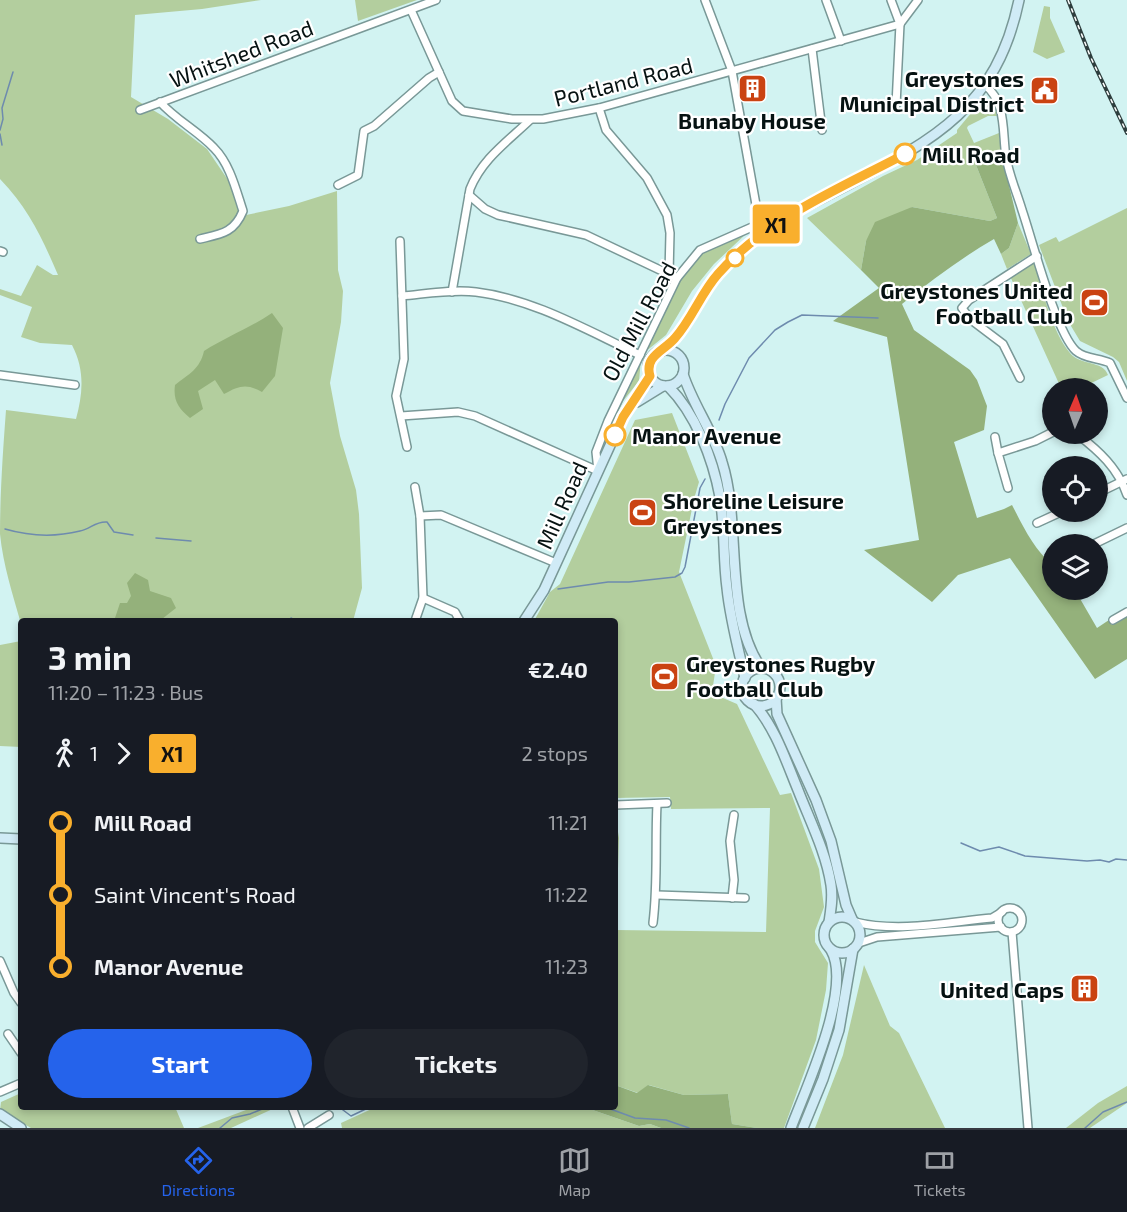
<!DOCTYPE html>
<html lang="en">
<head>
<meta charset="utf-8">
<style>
  body { margin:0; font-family:"Exo 2",sans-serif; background:#20242c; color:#f1f3f6; height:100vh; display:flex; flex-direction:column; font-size:22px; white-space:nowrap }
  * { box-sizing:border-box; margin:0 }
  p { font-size:20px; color:#9ea1a6 }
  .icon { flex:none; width:33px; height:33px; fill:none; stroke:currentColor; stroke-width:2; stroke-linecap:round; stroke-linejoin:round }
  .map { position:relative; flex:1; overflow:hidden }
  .drawer { position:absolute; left:18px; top:618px; width:600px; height:492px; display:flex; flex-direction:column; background:#171b24; border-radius:6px; box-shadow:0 3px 9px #0003 }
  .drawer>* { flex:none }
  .badge { padding:0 12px; border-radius:4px; font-size:21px; line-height:39px }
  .needle { width:39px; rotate:2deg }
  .controls { position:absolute; left:1042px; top:378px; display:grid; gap:12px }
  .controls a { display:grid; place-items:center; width:66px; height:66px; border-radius:50%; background:#171b24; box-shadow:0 3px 9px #0003; font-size:30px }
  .map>.badge { position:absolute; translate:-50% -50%; box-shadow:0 0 0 3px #fff }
  .legs { display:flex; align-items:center; gap:9px; height:66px; padding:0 30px; font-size:20px }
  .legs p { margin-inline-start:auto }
  .head { display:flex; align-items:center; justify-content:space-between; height:102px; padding:0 30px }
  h1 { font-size:33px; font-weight:700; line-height:45px }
  .action { display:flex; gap:12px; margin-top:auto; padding:12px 30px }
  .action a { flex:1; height:69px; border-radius:36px; background:#2563eb; color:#fff; font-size:24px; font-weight:700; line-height:69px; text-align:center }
  .action a+a { background:#20242c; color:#f1f3f6 }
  ul { padding:0 30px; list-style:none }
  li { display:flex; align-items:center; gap:21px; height:72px; font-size:22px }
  li i { display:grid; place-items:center; width:9px; height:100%; margin:0 8px; background:currentColor }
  li i::after { content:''; width:15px; height:15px; margin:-8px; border:4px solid; border-radius:50%; background:#171b24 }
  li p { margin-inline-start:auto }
  li:first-child i { background:linear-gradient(#0000 50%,currentColor 0) }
  li:last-child i { background:linear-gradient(currentColor 50%,#0000 0) }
  .tabs { display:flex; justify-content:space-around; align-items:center; height:84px; border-top:2px solid #363941; background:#171b24; font-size:16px; color:#9ea1a6 }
  .tabs a { display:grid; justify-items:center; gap:3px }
  .tabs .on { color:#2563eb }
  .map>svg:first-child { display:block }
</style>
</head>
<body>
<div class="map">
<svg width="1127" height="1128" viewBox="0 0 1127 1128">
  <rect width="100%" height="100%" fill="#d2f3f2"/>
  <g fill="#b3ce9e">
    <path d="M0,0H261L202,9L135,15L131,97L168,119L207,149L245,205L246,215L289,206L337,191L338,270L343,291L341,322L330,383L340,436L356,490L359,514L362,588L353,621H21V624C13,595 3,565 0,534C0,494 3,450 6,410L76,419C83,393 85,370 72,345L40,343L21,337L32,307L0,295V289L21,296L37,265L53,275H58C42,238 29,209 0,179Z"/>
    <path d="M355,0H417L358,21Z"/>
    <path d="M1044,6L1050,7V18L1065,52L1047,59L1033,52Z"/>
    <path d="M987,99L993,102L997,116H988L968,126L967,128L974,143L999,133L1002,156L976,165L997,218L990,221L912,207L866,241L861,270L807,218L883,176L917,160L957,133V130L982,100Z"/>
    <path d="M1127,208V381L1119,362L1113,357L1080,341L1068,321L1039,245L1056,237L1059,242Z"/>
    <path d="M1018,223L1031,254L1007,269L1001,254L1009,248Z"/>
    <path d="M748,232L714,264L692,291L666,335L645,352L641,359L639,381L623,401L603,446L601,445L607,426L676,285L687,267L701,252Z"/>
    <path d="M1034,262C1043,290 1051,330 1070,353C1080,366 1103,360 1108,375L1081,388H1061L1010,276Z"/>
    <path d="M672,413L699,482L694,499L679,572L716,666L713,686L716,695L737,704L780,795L791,793L819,869L824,907L815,931V942L828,963L826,990L816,1040L784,1128H757L732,1124L728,1094L684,1095L649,1085L638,1093L615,1085V814L619,838L616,930L766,932L770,808L671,809L670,797L615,798V621H534L550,592L560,584L635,420Z"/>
    <path d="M21,641V747L0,746V645Z"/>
    <path d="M864,965L890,1026L899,1033L945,1128H815L843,1055Z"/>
    <path d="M1127,1086V1103L1090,1128H1066L1098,1103Z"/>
    <path d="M21,1093V1107H175L184,1128H31L0,1110L1,1102Z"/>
    <path d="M254,1107H277L231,1128H198Z"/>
    <path d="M376,1107H584L639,1126L650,1124L661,1128H342L341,1123Z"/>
  </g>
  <g fill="#94b17b">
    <path d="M1002,156L1018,223L1009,248L1001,254L994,239C961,258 931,281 902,304L914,330L970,370L977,380L987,406L984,430L954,442L977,518L1004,509L1012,505C1023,526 1034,550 1053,565V590H1075L1097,628L1109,620L1112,625L1127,616V659L1095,679L1010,558L958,575L932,602L864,550L919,540L887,337L833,321L879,288L861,270L866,241L875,222L912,207L990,221L997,218L976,165Z"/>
    <path d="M272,313L283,328L275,376L262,392C246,383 239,386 224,394L215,380L198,391L203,409L190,418C178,408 173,400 175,385C189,374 200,369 204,351C226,337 250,328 272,313Z"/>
    <path d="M135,573L148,580L150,591L171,598L176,608L162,619V621H114L120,603H127L131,596L127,583Z"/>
    <path d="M615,1085L637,1093L648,1085L684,1095L728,1094L732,1124L757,1128H661L650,1124L639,1126L584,1107H615Z"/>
  </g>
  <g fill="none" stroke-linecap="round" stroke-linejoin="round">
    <g stroke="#6e8bae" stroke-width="1.5">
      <path d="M0,130L3,119L2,108L13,72"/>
      <path d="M0,134L2,145"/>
      <path d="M719,420L725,404L749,358L775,330L788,322L802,315L878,318"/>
      <path d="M5,529C29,536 56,537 80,531C91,529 95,521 107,522L114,532L133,535"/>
      <path d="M156,538L191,541"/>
      <path d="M558,589L608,582H629L675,577L682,573L685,567L700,488L705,479"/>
      <path d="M291,618L296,621"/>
      <path d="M961,843L980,851L999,847L1025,856L1087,861L1100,860L1109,862L1116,859L1127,860"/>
      <path d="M339,1107L351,1116L370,1107"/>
      <path d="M605,1107L635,1118L666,1120L689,1128"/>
      <path d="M220,1128L232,1118L250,1114L267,1107"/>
      <path d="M1085,1128L1103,1112L1127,1102"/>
    </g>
    <defs>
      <g id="minor">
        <path d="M705,0L732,71L760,227"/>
        <path d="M826,0L841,41"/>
        <path d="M891,0L900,24L896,105"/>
        <path d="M411,10L452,101L463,111L512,119H543L599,108L900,24"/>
        <path d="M900,24L918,0"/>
        <path d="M812,49L822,130"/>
        <path d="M985,85C1007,103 1002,132 1006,157C1009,175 1017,193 1022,210C1032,239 1056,333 1076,351C1085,359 1099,358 1110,363L1127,398"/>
        <path d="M160,102C176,120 198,131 214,148C230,164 236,190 243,211C234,233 221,234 200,239"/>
        <path d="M599,108L606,130L647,178L667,215L670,233L669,274"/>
        <path d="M140,110L436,0"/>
        <path d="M338,185L358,175L364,131L374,126L429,78L439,72"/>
        <path d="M469,195L485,209L498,215L586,235L677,278"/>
        <path d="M400,241L404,359L396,396L407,447"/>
        <path d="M0,251L3,252"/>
        <path d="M452,292L470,189C482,159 507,142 530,120"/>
        <path d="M402,296C425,294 452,289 476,292C534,299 588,331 640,355"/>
        <path d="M0,375L75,385"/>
        <path d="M1020,378L1003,344L970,319L962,308L969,300L1037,256"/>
        <path d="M401,416L458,412L475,416L598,471L596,452L608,421L677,278L700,250L759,224"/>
        <path d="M1077,434C1099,451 1118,468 1127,495"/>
        <path d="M995,437L998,453"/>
        <path d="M1008,488L998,453L1035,441L1053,432"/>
        <path d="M1098,493L1127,479"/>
        <path d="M420,516L441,515L556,563"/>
        <path d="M1037,523L1061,512"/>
        <path d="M1094,544L1127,528"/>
        <path d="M423,598L455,612L460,621"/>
        <path d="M1113,620L1127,612"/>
        <path d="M415,621L423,598L420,516L415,487"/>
        <path d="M615,805L667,803"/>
        <path d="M657,895L745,898"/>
        <path d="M732,898L734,880L730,841L734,815"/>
        <circle cx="1010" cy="920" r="12"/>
        <path d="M855,922C899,933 948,922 992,918L1002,912"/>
        <path d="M653,923C658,883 655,844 657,804"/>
        <path d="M1012,932L1028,1128"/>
        <path d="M859,943L877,937L1001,927"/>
        <path d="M0,961L14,993L21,1003"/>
        <path d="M8,1034L21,1053"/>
        <path d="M0,1092L21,1083"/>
        <path d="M292,1107L300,1128"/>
        <path d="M308,1128L329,1115"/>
      </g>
      <g id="secondary">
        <circle cx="666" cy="368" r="18"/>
        <path d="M662,351C670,342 679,334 686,324C696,308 705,289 718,274C730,260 747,246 761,234C781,218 806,207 828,195C923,145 995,116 1019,0"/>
        <path d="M683,374C693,405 713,431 722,462C742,525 723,613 761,668"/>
        <path d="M668,386C696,414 713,459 720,497C725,527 723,558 727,588C730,618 738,648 745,678"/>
        <path d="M637,402L663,386"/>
        <path d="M524,621L544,590L623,417L650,376"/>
        <circle cx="761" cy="687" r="19"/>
        <path d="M776,698L777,714L816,800L831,841L846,905L852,919"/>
        <path d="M754,704C775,727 786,761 798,790C810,821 826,852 831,885C833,898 831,909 829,922"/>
        <path d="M0,838L21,839"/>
        <circle cx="842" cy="935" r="18"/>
        <path d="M0,1114L21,1128"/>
        <path d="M791,1128C806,1088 853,988 831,950"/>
        <path d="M803,1128L823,1079L839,1030L853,949"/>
      </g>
    </defs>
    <use href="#minor" stroke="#799897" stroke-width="10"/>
    <use href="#secondary" stroke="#799897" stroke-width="12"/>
    <use href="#minor" stroke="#fff" stroke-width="7"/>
    <use href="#secondary" stroke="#d0ebf6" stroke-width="9"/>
    <defs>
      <path id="rail" d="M1068,0L1091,58L1127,133"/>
    </defs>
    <use href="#rail" stroke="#2e3e3e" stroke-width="4"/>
    <use href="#rail" stroke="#fff" stroke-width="1.5" stroke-dasharray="4.5" stroke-linecap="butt"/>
  </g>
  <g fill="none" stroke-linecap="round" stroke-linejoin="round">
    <defs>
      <path id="line-1" d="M615,435L623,417L650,376C644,356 664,351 675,338C692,319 701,293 718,274C767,218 841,188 905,154"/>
    </defs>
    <use href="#line-1" stroke="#fff" stroke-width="14"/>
    <use href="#line-1" stroke="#f9af2d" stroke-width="9"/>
  </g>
  <defs>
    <symbol id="building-square" viewBox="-11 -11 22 22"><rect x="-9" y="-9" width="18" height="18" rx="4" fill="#ca4312" stroke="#fff"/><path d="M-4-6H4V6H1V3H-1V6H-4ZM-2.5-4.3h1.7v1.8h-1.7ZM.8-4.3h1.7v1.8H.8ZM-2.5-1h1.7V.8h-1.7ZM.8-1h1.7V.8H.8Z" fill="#fff"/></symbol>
    <symbol id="civic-square" viewBox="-11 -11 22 22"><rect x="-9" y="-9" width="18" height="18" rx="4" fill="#ca4312" stroke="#fff"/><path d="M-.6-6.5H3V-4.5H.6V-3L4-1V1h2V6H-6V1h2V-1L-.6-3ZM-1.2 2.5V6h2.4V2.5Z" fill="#fff"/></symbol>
    <symbol id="stadium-square" viewBox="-11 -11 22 22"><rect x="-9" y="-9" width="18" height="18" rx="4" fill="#ca4312" stroke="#fff"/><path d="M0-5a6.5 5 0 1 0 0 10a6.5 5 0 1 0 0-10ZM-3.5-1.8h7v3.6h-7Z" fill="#fff"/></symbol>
  </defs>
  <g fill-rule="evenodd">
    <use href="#building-square" x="736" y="72" width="33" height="33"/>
    <use href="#civic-square" x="1028" y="74" width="33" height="33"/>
    <use href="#stadium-square" x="1078" y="286" width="33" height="33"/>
    <use href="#stadium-square" x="626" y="496" width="33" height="33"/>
    <use href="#stadium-square" x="648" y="660" width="33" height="33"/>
    <use href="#building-square" x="1068" y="972" width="33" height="33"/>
  </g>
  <g fill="#fff" stroke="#f9af2d" stroke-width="3">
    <circle cx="905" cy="154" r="10"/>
    <circle cx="735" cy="258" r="8"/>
    <circle cx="615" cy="435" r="10"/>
  </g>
  <g text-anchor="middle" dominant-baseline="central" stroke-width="4.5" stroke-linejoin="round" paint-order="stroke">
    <g font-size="22" fill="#061212" stroke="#fff">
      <text transform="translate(241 53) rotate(-21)">Whitshed Road</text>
      <text transform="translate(623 81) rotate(-14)">Portland Road</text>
      <text transform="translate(638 321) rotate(-62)">Old Mill Road</text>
      <text transform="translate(561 505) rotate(-66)">Mill Road</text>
    </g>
    <g font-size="22" font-weight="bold" fill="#061212" stroke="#fff" text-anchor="end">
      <text x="1024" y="78">Greystones<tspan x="1024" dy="25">Municipal District</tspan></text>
      <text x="752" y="120" text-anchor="middle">Bunaby House</text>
      <text x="1073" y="290">Greystones United<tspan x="1073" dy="25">Football Club</tspan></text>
      <text x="663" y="500" text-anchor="start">Shoreline Leisure<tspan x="663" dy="25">Greystones</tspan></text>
      <text x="686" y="663" text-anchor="start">Greystones Rugby<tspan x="686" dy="25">Football Club</tspan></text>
      <text x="1064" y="989">United Caps</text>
    </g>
    <g font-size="22" font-weight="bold" fill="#061212" stroke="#fff" text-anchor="start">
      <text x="922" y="154">Mill Road</text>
      <text x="632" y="435">Manor Avenue</text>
    </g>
  </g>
</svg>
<div class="controls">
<a><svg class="needle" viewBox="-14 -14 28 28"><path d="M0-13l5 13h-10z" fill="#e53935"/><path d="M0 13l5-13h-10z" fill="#9ea1a6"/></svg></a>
<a><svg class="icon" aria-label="locate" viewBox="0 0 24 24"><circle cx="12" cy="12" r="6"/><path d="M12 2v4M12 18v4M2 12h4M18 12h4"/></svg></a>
<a><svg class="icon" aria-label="layers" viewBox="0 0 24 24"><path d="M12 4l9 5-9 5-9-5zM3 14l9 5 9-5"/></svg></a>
</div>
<b class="badge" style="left:776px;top:224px;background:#f9af2d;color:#111">X1</b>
<section class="drawer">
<div class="head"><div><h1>3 min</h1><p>11:20 – 11:23 · Bus</p></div><b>€2.40</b></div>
<div class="legs"><svg class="icon" aria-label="walk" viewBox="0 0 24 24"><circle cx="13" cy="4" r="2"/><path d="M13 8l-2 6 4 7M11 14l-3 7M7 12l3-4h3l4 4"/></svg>1<svg class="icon" aria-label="forward" viewBox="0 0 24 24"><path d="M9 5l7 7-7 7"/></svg><b class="badge" style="background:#f9af2d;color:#111">X1</b><p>2 stops</p></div>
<ul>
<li><i style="color:#f9af2d"></i><b>Mill Road</b><p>11:21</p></li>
<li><i style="color:#f9af2d"></i><span>Saint Vincent's Road</span><p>11:22</p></li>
<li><i style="color:#f9af2d"></i><b>Manor Avenue</b><p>11:23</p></li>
</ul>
<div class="action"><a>Start</a><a>Tickets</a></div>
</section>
</div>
<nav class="tabs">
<a class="on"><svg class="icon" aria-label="directions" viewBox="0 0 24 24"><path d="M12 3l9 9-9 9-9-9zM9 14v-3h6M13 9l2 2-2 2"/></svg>Directions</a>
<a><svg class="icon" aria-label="map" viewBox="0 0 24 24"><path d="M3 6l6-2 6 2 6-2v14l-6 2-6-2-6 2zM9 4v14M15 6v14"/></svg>Map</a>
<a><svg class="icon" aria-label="tickets" viewBox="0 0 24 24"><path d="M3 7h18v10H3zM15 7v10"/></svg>Tickets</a>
</nav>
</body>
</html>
